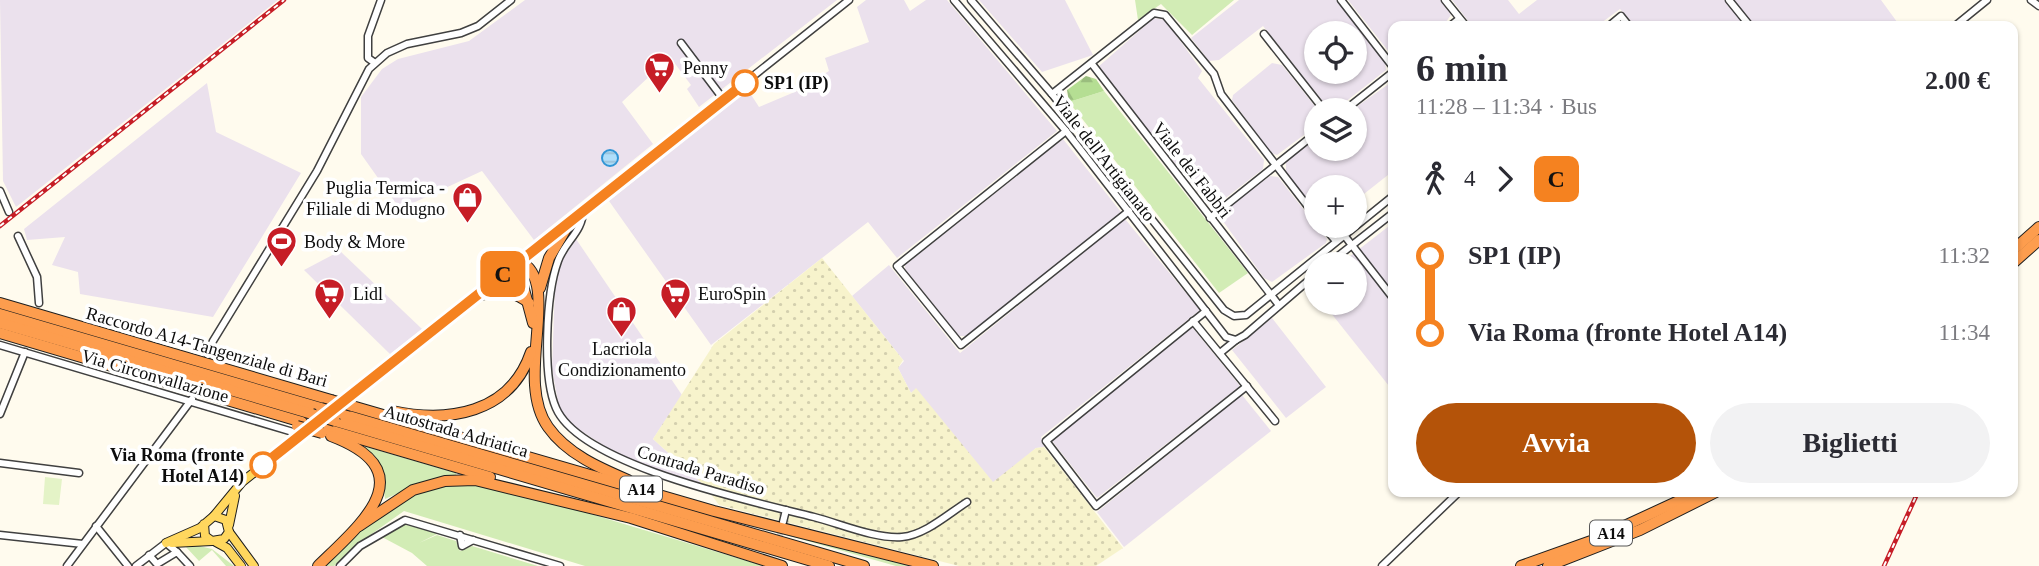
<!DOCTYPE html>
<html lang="it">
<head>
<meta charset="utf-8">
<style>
  body { margin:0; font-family:"Times New Roman",serif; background:#f2f2f3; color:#2b2b33; height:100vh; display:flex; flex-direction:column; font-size:26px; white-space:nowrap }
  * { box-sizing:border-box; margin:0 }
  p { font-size:23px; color:#7c7c81 }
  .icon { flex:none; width:38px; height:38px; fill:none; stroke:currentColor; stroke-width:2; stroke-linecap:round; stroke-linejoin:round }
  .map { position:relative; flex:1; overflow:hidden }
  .drawer { position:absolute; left:1388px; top:21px; width:630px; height:476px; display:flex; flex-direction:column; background:#fff; border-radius:14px; box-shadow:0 2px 5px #0004 }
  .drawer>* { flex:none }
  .badge { padding:0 14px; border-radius:10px; font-size:24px; line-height:46px }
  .fabs { position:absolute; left:1304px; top:21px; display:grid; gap:14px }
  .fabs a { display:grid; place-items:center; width:63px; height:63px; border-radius:50%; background:#fff; box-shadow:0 2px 5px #0004; font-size:35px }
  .map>.badge { position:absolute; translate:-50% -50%; box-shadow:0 0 0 4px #fff }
  .legs { display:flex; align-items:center; gap:10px; height:77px; padding:0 28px; font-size:23px }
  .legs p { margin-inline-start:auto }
  .head { display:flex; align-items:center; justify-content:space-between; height:119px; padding:0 28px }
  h1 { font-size:38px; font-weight:700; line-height:52px }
  .button { display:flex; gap:14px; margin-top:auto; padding:14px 28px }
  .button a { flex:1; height:80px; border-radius:42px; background:#b45309; color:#fff; font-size:28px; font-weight:700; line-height:80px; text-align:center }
  .button a+a { background:#f2f2f3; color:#2b2b33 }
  ul { padding:0 28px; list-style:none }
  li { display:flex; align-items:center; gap:24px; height:77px; font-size:26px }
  li i { display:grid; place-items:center; width:10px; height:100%; margin:0 9px; background:currentColor }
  li i::after { content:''; width:18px; height:18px; margin:-9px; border:5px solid; border-radius:50%; background:#fff }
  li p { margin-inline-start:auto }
  li:first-child i { background:linear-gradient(#0000 50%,currentColor 0) }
  li:last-child i { background:linear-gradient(currentColor 50%,#0000 0) }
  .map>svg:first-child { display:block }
</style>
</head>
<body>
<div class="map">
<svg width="2039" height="566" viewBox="0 0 2039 566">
  <defs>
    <pattern id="farmland-dots" width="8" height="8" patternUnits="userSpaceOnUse" patternTransform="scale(1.75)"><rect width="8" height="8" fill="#f7f3cc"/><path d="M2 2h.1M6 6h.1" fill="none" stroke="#d3cfae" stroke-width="1.8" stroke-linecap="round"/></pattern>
    <pattern id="forest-firs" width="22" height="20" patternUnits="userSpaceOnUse" patternTransform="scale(1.75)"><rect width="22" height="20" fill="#b5de93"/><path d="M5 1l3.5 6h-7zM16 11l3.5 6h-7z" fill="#9abd7e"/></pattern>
    <pattern id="water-rules" width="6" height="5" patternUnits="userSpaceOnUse" patternTransform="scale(1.75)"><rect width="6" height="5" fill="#afdefa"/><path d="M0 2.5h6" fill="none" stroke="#95bdd5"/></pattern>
  </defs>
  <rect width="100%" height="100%" fill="#fffbee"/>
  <g fill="#ebe1ed" fill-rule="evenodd">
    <path d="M0,0H278L16,207L3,181Z"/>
    <path d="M525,0H837L699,107L687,89L691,85L670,57L622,102L653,144L534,240L482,171L400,209L361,154V97L382,69L398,59L469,41Z"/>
    <path d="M866,0H904L910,11L926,0H947L1057,131L897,258L868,222L711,345L609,201L748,90L759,107L797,91L829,71L825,58L869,42L857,7Z"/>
    <path d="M979,0H1065L1093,55L1042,72Z"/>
    <path d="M1239,0H1336L1385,62L1386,70L1335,110L1328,108L1263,26L1219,60L1209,61L1191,38ZM1316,33H1354V72H1316Z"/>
    <path d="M1348,0H1441L1451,15L1443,26H1393V57Z"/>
    <path d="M1452,0H1508L1519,14L1537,0H1881L1900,26H1635L1620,9L1597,26H1472Z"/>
    <path d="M1154,18L1165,20L1202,71L1198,78L1264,160L1263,169L1214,207L1209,206L1098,67Z"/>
    <path d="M1272,63L1282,65L1318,110L1316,126L1277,155L1271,153L1232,100L1233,95Z"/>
    <path d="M1393,81V171L1355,201L1354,187H1316V210L1286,172V161L1316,138V149H1354L1352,110Z"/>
    <path d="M207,83L216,132L301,173L213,317L80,294L78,272L52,265L65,237L27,240L24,229Z"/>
    <path d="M1063,139L1121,212L966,336H959L905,269V265Z"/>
    <path d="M1270,176L1278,177L1327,239L1326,243L1272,282L1264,278L1220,217L1221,212Z"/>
    <path d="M1125,219L1200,310L1041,437L1044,447L1036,448L994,484L916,389L911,393L898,368L904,361L852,296L889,265L960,353Z"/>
    <path d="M1393,223V391L1323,303H1354V264H1340Z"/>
    <path d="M576,239L682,395L653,439L705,486L648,468L612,451L569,423L560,413L552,369L555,286L561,262Z"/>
    <path d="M340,251L422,329L390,354L304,270Z"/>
    <path d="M1272,318L1326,387L1286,418L1232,350Z"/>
    <path d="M1192,327L1240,386L1097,498L1052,441Z"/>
    <path d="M1242,395L1271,431L1124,547L1097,512Z"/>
  </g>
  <path fill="url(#farmland-dots)" d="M822,258L903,360L898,368L911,393L916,388L993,482L1036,448L1044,447L1123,548L1096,566H959L719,505L705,486L653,439L714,344Z"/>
  <g fill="#d2ecb5">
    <path d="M1135,0H1234L1192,35L1161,4L1138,20Z"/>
    <path d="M1104,91L1248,273L1219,293L1069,102Z"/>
    <path d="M363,446L456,473V476L414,486L385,499L383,482Z"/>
    <path d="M464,482L501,487L764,566H585L404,511L366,538L334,566H323L361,529L412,494Z"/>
    <path d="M402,524L439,533L419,543L437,535L456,541L460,551L472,546L538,566H427L412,553L382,537Z"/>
    <path d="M754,526L915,566H896Z"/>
    <path d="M195,545L212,549L234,566H226L212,550L199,561L186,547Z"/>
  </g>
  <path fill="url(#forest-firs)" d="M1086,76L1096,79L1104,91L1069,102L1067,90Z"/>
  <path fill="#e4f3c7" d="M45,477L62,479L59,505L43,504Z"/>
  <circle fill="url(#water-rules)" stroke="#3195d5" stroke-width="2" cx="610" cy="158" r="8"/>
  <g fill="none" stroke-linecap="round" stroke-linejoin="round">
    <path stroke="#dbd7cc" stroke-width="6" stroke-dasharray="6 3" stroke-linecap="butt" d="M772,564L782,527"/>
    <defs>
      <g id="minor">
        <path d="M954,0L1066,131L1226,337L1236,340L1245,335L1316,274"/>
        <path d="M971,0L1052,94L1224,310L1234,316L1246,315L1393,196"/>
        <path d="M1341,0L1393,67"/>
        <path d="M1445,0L1466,26"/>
        <path d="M1729,0L1750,26"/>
        <path d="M2031,0L2039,6"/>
        <path d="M1450,26L1459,19"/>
        <path d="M1609,26L1621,16L1629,26"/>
        <path d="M1955,26L1987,0"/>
        <path d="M1264,34L1324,110"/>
        <path d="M681,43L724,100"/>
        <path d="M375,63L368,58V36L381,0"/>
        <path d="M1092,64L1278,304"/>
        <path d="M1052,94L1154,13L1165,15L1214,74L1221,94L1316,217"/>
        <path d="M1345,110L1393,72"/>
        <path d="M1066,131L897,266L961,345L1129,211"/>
        <path d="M0,191L9,212"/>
        <path d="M583,210C583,232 565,241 558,261C546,294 542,376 556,408C581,466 756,502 814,517C841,524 875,539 902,537C925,535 948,514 967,502"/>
        <path d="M1210,218L1316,133"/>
        <path d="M1323,226L1336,241"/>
        <path d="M1344,235L1393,298"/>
        <path d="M18,236L37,277L39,303"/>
        <path d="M520,261L849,0"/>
        <path d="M1328,264L1393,213"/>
        <path d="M1206,311L1046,441L1096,506L1247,386"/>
        <path d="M1193,321L1275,421"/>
        <path d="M0,345L303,435"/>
        <path d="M1220,353L1236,340"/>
        <path d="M208,355L213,341L317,171L369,69L387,53L407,44L461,33L478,26L511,0"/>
        <path d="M0,414L25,352"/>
        <path d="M0,463L79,473"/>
        <path d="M783,522L786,510"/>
        <path d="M96,526L128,566"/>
        <path d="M0,535L83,544"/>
        <path d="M460,535L462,546L473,540"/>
        <path d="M149,555L157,564L177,552L190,566"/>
        <path d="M67,566L192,399"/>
        <path d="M136,566L166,543L177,552"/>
        <path d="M340,566L360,546L405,520L560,566"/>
        <path d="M1382,566L1459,492"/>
      </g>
      <g id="major">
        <path d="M339,406L520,261"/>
        <path d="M214,516L242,482L326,416"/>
        <path d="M229,525L235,496"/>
        <path d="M229,532L254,566"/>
        <path d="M216,542L227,548L241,566"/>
        <path d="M166,543L200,528L214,516L226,520L229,532L224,539L212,541L205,536L204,524"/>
        <path d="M172,543L212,541"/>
      </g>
      <g id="highway">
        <path d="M2012,251L2039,227"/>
        <path d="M520,261C563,283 513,378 548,427C567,454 600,468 628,480"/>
        <path d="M517,263L533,323"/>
        <path d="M2012,264L2039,240"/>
        <path d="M540,288L549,258L570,222"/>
        <path d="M475,296C497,291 511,288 529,303"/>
        <path d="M0,303L331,400"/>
        <path d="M0,314L321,408"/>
        <path d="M0,323L312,414"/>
        <path d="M0,333L302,422"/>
        <path d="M352,406L714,511L933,566"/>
        <path d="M392,411C448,423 510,414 531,352"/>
        <path d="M342,414L864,566"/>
        <path d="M335,421L829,566"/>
        <path d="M326,429L490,477"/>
        <path d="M359,526L413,490L445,481L475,480L631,518L782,566"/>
        <path d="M318,566C361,524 426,472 331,436"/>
        <path d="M1521,566L1594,540L1698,492"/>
        <path d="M1548,566L1640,530L1716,492"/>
      </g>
    </defs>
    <use href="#minor" stroke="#404040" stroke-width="9"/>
    <use href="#major" stroke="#1e1e1e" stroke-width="10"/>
    <use href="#highway" stroke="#1e1e1e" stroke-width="12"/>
    <use href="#minor" stroke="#fff" stroke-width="6"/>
    <use href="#major" stroke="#ffd75e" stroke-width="8"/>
    <use href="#highway" stroke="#fd9d4e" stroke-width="10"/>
    <defs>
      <g id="rail">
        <path d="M0,226L284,0"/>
        <path d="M1884,566L1918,492"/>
      </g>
    </defs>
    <use href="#rail" stroke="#c61d26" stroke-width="4.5"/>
    <use href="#rail" stroke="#fff" stroke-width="2" stroke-dasharray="5" stroke-linecap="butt"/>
    <defs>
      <g id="highway-bridge">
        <path d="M331,400L352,406"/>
        <path d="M321,408L342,414"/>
        <path d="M312,414L335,421"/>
        <path d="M297,426L322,433"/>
      </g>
    </defs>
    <use href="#highway-bridge" stroke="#1e1e1e" stroke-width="12" stroke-linecap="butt"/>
    <use href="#highway-bridge" stroke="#fd9d4e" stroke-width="10"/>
  </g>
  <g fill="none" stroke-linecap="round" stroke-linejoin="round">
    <defs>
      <path id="line-1" d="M263,465L745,83"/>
    </defs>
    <use href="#line-1" stroke="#fff" stroke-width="16"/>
    <use href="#line-1" stroke="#f58220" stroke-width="10"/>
  </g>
  <defs>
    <symbol id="supermarket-pin" viewBox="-11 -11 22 30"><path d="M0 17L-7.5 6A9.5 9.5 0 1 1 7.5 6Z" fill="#c61d26" stroke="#fff"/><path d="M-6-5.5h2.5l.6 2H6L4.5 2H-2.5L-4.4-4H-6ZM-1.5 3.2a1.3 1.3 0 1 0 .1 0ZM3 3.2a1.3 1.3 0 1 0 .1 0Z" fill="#fff"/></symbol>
    <symbol id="shop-pin" viewBox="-11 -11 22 30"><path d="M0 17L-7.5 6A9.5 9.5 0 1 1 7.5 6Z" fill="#c61d26" stroke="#fff"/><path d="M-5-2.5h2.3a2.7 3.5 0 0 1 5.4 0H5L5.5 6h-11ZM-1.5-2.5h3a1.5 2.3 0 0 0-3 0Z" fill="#fff"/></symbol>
    <symbol id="stadium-pin" viewBox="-11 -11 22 30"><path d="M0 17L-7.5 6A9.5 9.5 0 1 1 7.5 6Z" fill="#c61d26" stroke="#fff"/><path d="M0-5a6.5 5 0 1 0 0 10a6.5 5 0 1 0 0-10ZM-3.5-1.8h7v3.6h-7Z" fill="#fff"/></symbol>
  </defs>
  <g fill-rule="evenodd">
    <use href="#supermarket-pin" x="642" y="50" width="35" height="47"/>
    <use href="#shop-pin" x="450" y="180" width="35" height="47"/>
    <use href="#stadium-pin" x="264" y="224" width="35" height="47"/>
    <use href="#supermarket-pin" x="312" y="276" width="35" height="47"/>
    <use href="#supermarket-pin" x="658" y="276" width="35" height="47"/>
    <use href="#shop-pin" x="604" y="294" width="35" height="47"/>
  </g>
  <g fill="#fff" stroke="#f58220" stroke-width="3.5">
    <circle cx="745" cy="83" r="12"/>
    <circle cx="263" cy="465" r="12"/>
  </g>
  <g text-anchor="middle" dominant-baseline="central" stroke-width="7" stroke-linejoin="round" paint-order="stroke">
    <g fill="#fff" stroke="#565656" stroke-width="2">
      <rect x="620" y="476.5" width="42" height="25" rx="5"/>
      <rect x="1590" y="520.5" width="42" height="25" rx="5"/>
    </g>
    <g font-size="16" font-weight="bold" fill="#0d0d0d">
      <text x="641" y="489">A14</text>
      <text x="1611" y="533">A14</text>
    </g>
    <g font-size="18" fill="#0d0d0d" stroke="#fff" text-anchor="start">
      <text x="683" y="68">Penny</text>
      <text x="445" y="188" text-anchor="end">Puglia Termica -<tspan x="445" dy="21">Filiale di Modugno</tspan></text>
      <text x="304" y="242">Body &amp; More</text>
      <text x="353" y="294">Lidl</text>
      <text x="698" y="294">EuroSpin</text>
      <text x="622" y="349" text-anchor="middle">Lacriola<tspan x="622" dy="21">Condizionamento</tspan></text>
    </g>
    <g font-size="18" font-weight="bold" fill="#0d0d0d" stroke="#fff" text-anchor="start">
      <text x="764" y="83">SP1 (IP)</text>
      <text x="244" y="455" text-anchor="end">Via Roma (fronte<tspan x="244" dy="21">Hotel A14)</tspan></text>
    </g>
    <g font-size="18" fill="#0d0d0d" stroke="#fff">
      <text transform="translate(1104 158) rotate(52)">Viale dell'Artigianato</text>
      <text transform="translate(1192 170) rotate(52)">Viale dei Fabbri</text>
      <text transform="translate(207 347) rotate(16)">Raccordo A14-Tangenziale di Bari</text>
      <text transform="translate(155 376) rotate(16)">Via Circonvallazione</text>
      <text transform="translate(456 431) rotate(16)">Autostrada Adriatica</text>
      <text transform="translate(701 470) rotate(17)">Contrada Paradiso</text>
    </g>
  </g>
</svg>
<div class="fabs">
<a><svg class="icon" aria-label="locate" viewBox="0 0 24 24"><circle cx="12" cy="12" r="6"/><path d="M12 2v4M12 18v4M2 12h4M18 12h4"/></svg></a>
<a><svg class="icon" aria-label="layers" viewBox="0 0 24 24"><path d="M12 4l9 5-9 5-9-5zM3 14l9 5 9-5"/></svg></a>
<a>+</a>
<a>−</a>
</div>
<b class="badge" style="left:503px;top:274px;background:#f58220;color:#111">C</b>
<section class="drawer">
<div class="head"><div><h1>6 min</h1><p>11:28 – 11:34 · Bus</p></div><b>2.00 €</b></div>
<div class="legs"><svg class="icon" aria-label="walk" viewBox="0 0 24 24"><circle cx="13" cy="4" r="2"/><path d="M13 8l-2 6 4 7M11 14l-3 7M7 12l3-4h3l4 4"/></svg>4<svg class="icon" aria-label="forward" viewBox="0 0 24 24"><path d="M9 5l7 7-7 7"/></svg><b class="badge" style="background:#f58220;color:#111">C</b></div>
<ul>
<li><i style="color:#f58220"></i><b>SP1 (IP)</b><p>11:32</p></li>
<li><i style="color:#f58220"></i><b>Via Roma (fronte Hotel A14)</b><p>11:34</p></li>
</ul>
<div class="button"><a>Avvia</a><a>Biglietti</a></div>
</section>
</div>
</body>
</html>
